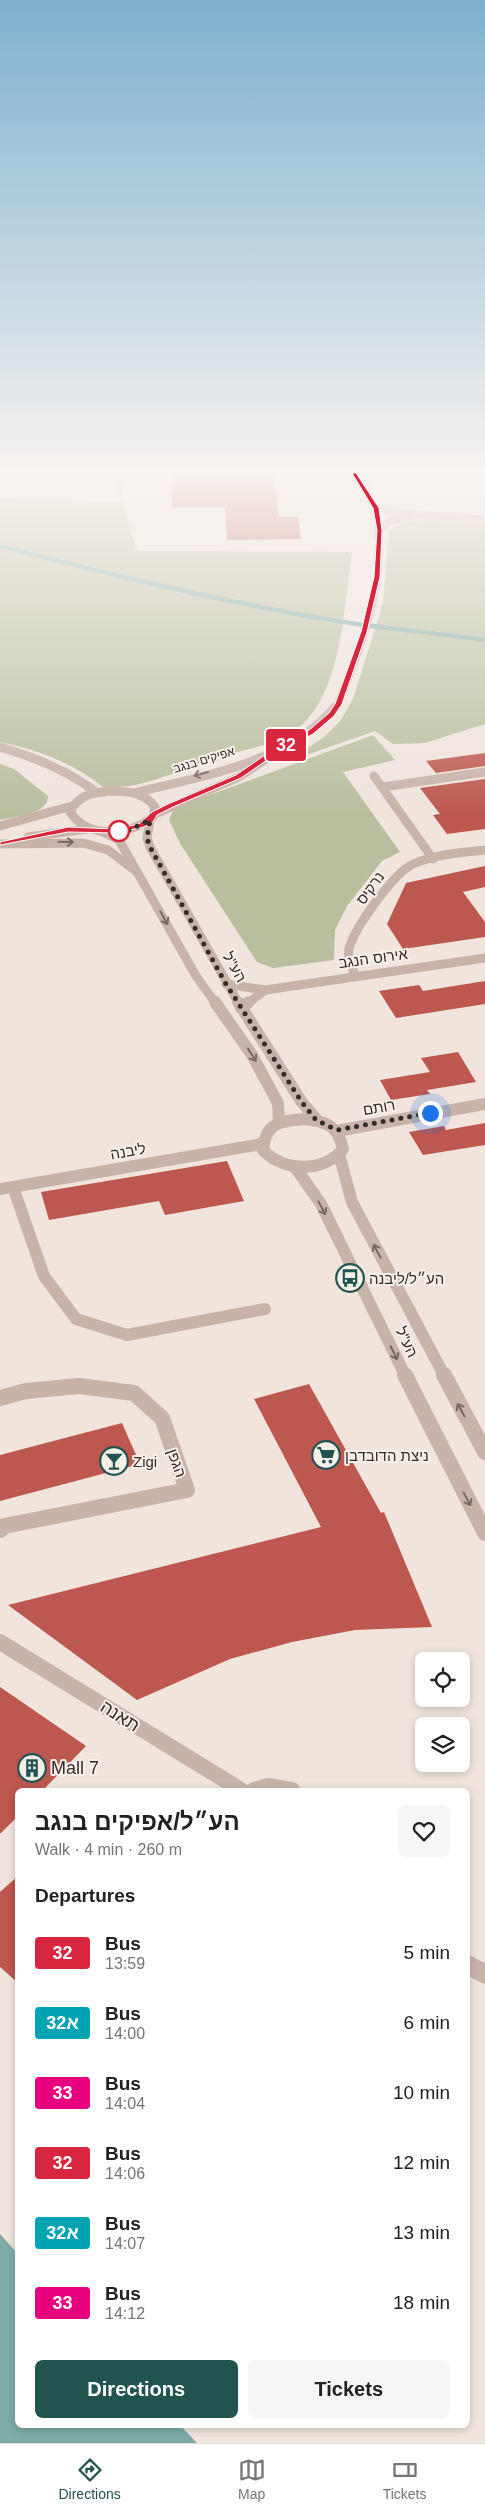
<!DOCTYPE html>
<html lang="en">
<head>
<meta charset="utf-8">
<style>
  body { margin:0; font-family:Arial,"Noto Sans Hebrew",sans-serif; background:#f6f6f6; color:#202124; height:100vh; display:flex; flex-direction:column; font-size:19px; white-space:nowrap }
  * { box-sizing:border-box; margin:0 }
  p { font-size:16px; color:#757577 }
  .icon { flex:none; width:28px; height:28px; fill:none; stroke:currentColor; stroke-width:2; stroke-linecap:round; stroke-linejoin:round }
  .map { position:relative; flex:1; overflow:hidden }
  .sheet { position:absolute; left:15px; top:1788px; width:455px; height:640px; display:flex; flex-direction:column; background:#fff; border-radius:8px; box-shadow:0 2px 8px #0003 }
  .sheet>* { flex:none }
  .badge { padding:0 10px; border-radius:4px; font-size:18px; line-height:32px }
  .fabs { position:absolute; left:415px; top:1652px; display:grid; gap:10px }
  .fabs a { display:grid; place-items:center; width:55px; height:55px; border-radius:8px; background:#fff; box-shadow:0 2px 8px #0003; font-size:25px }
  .you { position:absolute; width:25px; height:25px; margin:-12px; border:4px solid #fff; border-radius:50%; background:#1a73e8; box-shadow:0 0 0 8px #1a73e833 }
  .map>.badge { position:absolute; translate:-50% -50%; box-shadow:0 0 0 2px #fff }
  h2 { padding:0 20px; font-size:19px; line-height:45px }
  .round { display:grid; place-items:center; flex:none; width:52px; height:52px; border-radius:8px; background:#f6f6f6 }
  .head { display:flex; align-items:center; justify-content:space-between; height:85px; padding:0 20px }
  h1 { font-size:24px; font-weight:700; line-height:38px }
  .primary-button { display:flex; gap:10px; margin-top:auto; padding:10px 20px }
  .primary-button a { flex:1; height:58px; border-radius:8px; background:#21544f; color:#fff; font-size:20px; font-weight:700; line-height:58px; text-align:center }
  .primary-button a+a { background:#f6f6f6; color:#202124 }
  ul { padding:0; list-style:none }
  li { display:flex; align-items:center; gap:15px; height:70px; padding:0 20px }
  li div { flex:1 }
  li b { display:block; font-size:19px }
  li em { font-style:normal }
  li .badge { min-width:55px; font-weight:700; text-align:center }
  .dock { display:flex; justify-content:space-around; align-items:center; height:70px; border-top:1px solid #e0e0e0; background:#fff; font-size:14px; color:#757577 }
  .dock a { display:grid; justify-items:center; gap:2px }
  .dock .selected { color:#21544f }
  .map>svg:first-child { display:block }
</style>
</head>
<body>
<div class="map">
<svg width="485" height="2443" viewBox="0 0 485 2443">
  <rect width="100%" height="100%" fill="#f0e4dd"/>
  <g fill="#b8be9e">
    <path d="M0,499L122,501L137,551L352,552C344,606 342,700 293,732C269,747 240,750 213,759C186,768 158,781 130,786C121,787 112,787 103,787C73,763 38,750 0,742Z"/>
    <path d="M435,519L485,523V724L425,743L393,744L375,731L289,761L324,737L340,721L353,699L383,603L389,531C401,520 421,520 435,519Z"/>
    <path d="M373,735L395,760L343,772L400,852L382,861L347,906L335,930L334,960L273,968L257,962L181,845L169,820L174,808Z"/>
    <path d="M0,764L14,769L48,796C48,815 14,816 0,820Z"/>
  </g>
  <path fill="#7eaba6" d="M0,2234L17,2253L18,2425H180L197,2443H0Z"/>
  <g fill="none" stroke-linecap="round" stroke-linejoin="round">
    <path stroke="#7eaba6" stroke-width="4.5" d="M0,546C105,574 212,599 319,618C374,628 430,632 485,640"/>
  </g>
  <g fill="#bc584f">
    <path d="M172,474H274L279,517H298L301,539L227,540L225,507H172Z"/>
    <path d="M485,753V766L436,773L426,761Z"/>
    <path d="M485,779V829L447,834L433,815L440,814L420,788Z"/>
    <path d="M485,866V887L463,892L485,922V937L403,949L387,924L406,883Z"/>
    <path d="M485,981V1004L396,1018L379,991L419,985L423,991Z"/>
    <path d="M458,1052L476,1082L427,1090L430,1094L391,1100L380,1080L430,1072L421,1058Z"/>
    <path d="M485,1123V1145L423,1155L409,1132L444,1126L446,1130Z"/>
    <path d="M227,1161L244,1201L165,1215L159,1201L49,1220L41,1192Z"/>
    <path d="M309,1384L381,1513L384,1512L432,1627L355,1630L292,1642L230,1659L137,1700L8,1605L321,1527L254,1399Z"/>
    <path d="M122,1423L140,1464L0,1501V1455Z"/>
    <path d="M0,1687L86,1746L43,1790H18V1816L0,1834Z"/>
    <path d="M18,1876V1983L0,1967V1892Z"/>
  </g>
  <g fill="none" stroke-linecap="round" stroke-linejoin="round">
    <g stroke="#c7b3aa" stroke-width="8">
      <path d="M119,474V492"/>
      <path d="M376,508L404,513L485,520"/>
      <path d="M380,530L389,521L410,517"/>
      <path d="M334,708L338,704C368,628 399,553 362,474"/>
    </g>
    <g stroke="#c7b3aa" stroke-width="9">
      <path d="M0,747C35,757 67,770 96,792"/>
      <path d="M374,776L433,859"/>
      <path d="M383,787L485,772"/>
      <path d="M109,791C127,791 144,792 155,807L153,817C129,835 89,840 70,812C77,795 93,793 109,791Z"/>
      <path d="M134,793C202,776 288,763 335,707"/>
      <path d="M155,814L239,777L269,757"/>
      <path d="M150,820L147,838L150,847L239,1004"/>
      <path d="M0,826L72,806"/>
      <path d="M101,831L119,840L196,976L216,1004"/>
      <path d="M28,837L87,829"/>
      <path d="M0,844L83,843L108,850L133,869"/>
      <path d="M355,975C352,967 347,958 349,949C354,928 394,873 413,864C435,854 461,853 485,850"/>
      <path d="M226,984L265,990L485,958"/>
      <path d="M247,1004L265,990"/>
    </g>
    <g stroke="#c7b3aa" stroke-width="12">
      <path d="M215,1002L252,1055L278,1103L279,1123"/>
      <path d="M238,1002L301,1101L317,1120"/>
      <path d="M241,1008L249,1002"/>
      <path d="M304,1119C327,1121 338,1126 343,1149C324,1173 283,1172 263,1150C265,1123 280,1121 304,1119Z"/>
      <path d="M337,1131L485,1104"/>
      <path d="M339,1154L352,1202L445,1377"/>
      <path d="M295,1167L321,1204L406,1377"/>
      <path d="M13,1187L44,1276L76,1319L127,1335L265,1309"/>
      <path d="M0,1189L262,1144"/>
    </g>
    <g stroke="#c7b3aa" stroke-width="16">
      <path d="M405,1375L485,1533"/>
      <path d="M444,1375L485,1452"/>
      <path d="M0,1398L26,1391L79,1386L134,1393L162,1418L187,1490L4,1526L0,1530"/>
      <path d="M0,1642L241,1790"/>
      <path d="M254,1790L268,1786L292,1790"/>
    </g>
    <path stroke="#c7b3aa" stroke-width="19" d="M468,1965L485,1974"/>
  </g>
  <defs><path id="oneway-shaft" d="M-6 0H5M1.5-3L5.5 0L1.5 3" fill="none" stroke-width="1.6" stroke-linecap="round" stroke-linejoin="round" transform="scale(1.25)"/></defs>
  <g stroke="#776863">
    <use href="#oneway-shaft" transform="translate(201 774) rotate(164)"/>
    <use href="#oneway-shaft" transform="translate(66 842) rotate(1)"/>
    <use href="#oneway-shaft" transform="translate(164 918) rotate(61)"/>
    <use href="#oneway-shaft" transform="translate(252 1055) rotate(58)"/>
    <use href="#oneway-shaft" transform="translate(322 1208) rotate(62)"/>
    <use href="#oneway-shaft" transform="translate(377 1251) rotate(-118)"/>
    <use href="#oneway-shaft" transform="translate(394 1353) rotate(64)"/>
    <use href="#oneway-shaft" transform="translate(461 1410) rotate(-119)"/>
    <use href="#oneway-shaft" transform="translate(467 1499) rotate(62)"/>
  </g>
  <linearGradient id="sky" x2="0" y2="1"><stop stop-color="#7db0ce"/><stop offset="0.58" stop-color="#f8f3f0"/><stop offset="1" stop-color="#f8f3f0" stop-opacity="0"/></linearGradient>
  <rect width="485" height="816" fill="url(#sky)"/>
  <path fill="#d7263d" stroke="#fff" d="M352,473H356L379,508L382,530L380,577L367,632L342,704L334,716L313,734L283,749L241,778L173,807L157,815L153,822L144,827L115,833L68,832L0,845V842L68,827L115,829L139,824L152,812L168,804L236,775L278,746L308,731L329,713L335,704L361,632L374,577L377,530L373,508Z"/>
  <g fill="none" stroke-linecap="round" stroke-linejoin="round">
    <path stroke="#352b29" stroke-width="5" stroke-dasharray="0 9" d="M119,831H115L129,830L150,820L147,838L150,847L226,984L301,1101L316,1120L337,1130L430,1113"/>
  </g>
  <defs>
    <symbol id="bus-ring" viewBox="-11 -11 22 22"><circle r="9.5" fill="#f8efe9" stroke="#21544f" stroke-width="1.5"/><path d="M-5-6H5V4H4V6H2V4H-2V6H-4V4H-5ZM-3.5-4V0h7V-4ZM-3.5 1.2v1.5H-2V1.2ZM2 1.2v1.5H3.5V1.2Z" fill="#21544f"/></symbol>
    <symbol id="supermarket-ring" viewBox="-11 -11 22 22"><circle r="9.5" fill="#f8efe9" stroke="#21544f" stroke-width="1.5"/><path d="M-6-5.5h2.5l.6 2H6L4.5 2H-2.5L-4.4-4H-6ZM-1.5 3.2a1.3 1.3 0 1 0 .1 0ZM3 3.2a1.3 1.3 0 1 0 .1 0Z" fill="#21544f"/></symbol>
    <symbol id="bar-ring" viewBox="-11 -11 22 22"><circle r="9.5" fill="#f8efe9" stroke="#21544f" stroke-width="1.5"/><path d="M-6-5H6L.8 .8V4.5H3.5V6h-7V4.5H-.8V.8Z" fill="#21544f"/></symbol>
    <symbol id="building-ring" viewBox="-11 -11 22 22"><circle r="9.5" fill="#f8efe9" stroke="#21544f" stroke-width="1.5"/><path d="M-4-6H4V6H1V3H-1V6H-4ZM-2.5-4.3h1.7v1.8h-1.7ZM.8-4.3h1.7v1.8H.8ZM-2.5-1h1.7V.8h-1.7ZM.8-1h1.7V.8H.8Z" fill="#21544f"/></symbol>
  </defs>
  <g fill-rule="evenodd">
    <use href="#bus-ring" x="334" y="1262" width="32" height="32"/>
    <use href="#supermarket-ring" x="310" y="1439" width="32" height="32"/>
    <use href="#bar-ring" x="98" y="1445" width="32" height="32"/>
    <use href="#building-ring" x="16" y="1752" width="32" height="32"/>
  </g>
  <circle fill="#fff" stroke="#d7263d" stroke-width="2.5" cx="119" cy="831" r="10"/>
  <g text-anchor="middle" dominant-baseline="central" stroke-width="4" stroke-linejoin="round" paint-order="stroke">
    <g font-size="12" fill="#352b29" stroke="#f8efe9">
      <text transform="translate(204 760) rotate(-17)">אפיקים בנגב</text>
    </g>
    <g font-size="15" fill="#352b29" stroke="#f8efe9">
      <text transform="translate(370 888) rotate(-54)">נרקיס</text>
      <text transform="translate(373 958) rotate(-8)">אירוס הנגב</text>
      <text transform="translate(235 967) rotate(60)">הע"ל</text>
      <text transform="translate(379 1107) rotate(-10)">רותם</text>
      <text transform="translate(128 1151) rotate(-10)">ליבנה</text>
      <text transform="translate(407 1342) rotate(64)">הע"ל</text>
      <text transform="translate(177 1463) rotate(71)">הגפן</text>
    </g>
    <g font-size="15" fill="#352b29" stroke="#f8efe9" text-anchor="start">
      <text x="369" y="1278">הע״ל/ליבנה</text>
      <text x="345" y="1455">ניצת הדובדבן</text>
      <text x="133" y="1461">Zigi</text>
    </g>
    <g font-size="18" fill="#352b29" stroke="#f8efe9">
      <text transform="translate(120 1716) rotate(32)">תאנה</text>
    </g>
    <g font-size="18" fill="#352b29" stroke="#f8efe9" text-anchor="start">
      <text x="51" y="1768">Mall 7</text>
    </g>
  </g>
</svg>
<div class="fabs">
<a><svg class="icon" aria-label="locate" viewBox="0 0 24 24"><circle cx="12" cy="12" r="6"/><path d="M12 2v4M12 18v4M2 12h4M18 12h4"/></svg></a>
<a><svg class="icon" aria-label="layers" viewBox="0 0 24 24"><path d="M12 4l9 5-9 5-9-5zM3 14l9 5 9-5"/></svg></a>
</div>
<div class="you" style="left:430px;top:1113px"></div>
<b class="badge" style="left:286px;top:745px;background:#d7263d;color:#fff">32</b>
<section class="sheet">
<div class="head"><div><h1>הע״ל/אפיקים בנגב</h1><p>Walk · 4 min · 260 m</p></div><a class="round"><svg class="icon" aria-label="heart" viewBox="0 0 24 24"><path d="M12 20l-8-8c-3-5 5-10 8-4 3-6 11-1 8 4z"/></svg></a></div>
<h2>Departures</h2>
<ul>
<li><span class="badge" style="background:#d7263d;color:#fff">32</span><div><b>Bus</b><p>13:59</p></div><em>5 min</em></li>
<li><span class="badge" style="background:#00a3b4;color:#fff">32א</span><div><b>Bus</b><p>14:00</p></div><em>6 min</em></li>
<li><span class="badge" style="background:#e6007e;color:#fff">33</span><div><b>Bus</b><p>14:04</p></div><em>10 min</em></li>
<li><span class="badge" style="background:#d7263d;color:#fff">32</span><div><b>Bus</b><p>14:06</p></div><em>12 min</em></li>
<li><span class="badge" style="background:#00a3b4;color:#fff">32א</span><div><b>Bus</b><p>14:07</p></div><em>13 min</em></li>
<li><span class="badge" style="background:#e6007e;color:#fff">33</span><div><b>Bus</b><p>14:12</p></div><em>18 min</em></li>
</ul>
<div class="primary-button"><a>Directions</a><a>Tickets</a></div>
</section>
</div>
<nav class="dock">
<a class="selected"><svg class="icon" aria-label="directions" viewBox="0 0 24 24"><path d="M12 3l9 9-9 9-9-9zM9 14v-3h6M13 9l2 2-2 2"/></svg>Directions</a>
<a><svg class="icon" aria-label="map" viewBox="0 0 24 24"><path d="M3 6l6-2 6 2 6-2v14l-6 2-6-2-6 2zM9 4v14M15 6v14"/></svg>Map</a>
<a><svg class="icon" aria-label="tickets" viewBox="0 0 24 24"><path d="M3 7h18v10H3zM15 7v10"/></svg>Tickets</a>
</nav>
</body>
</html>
